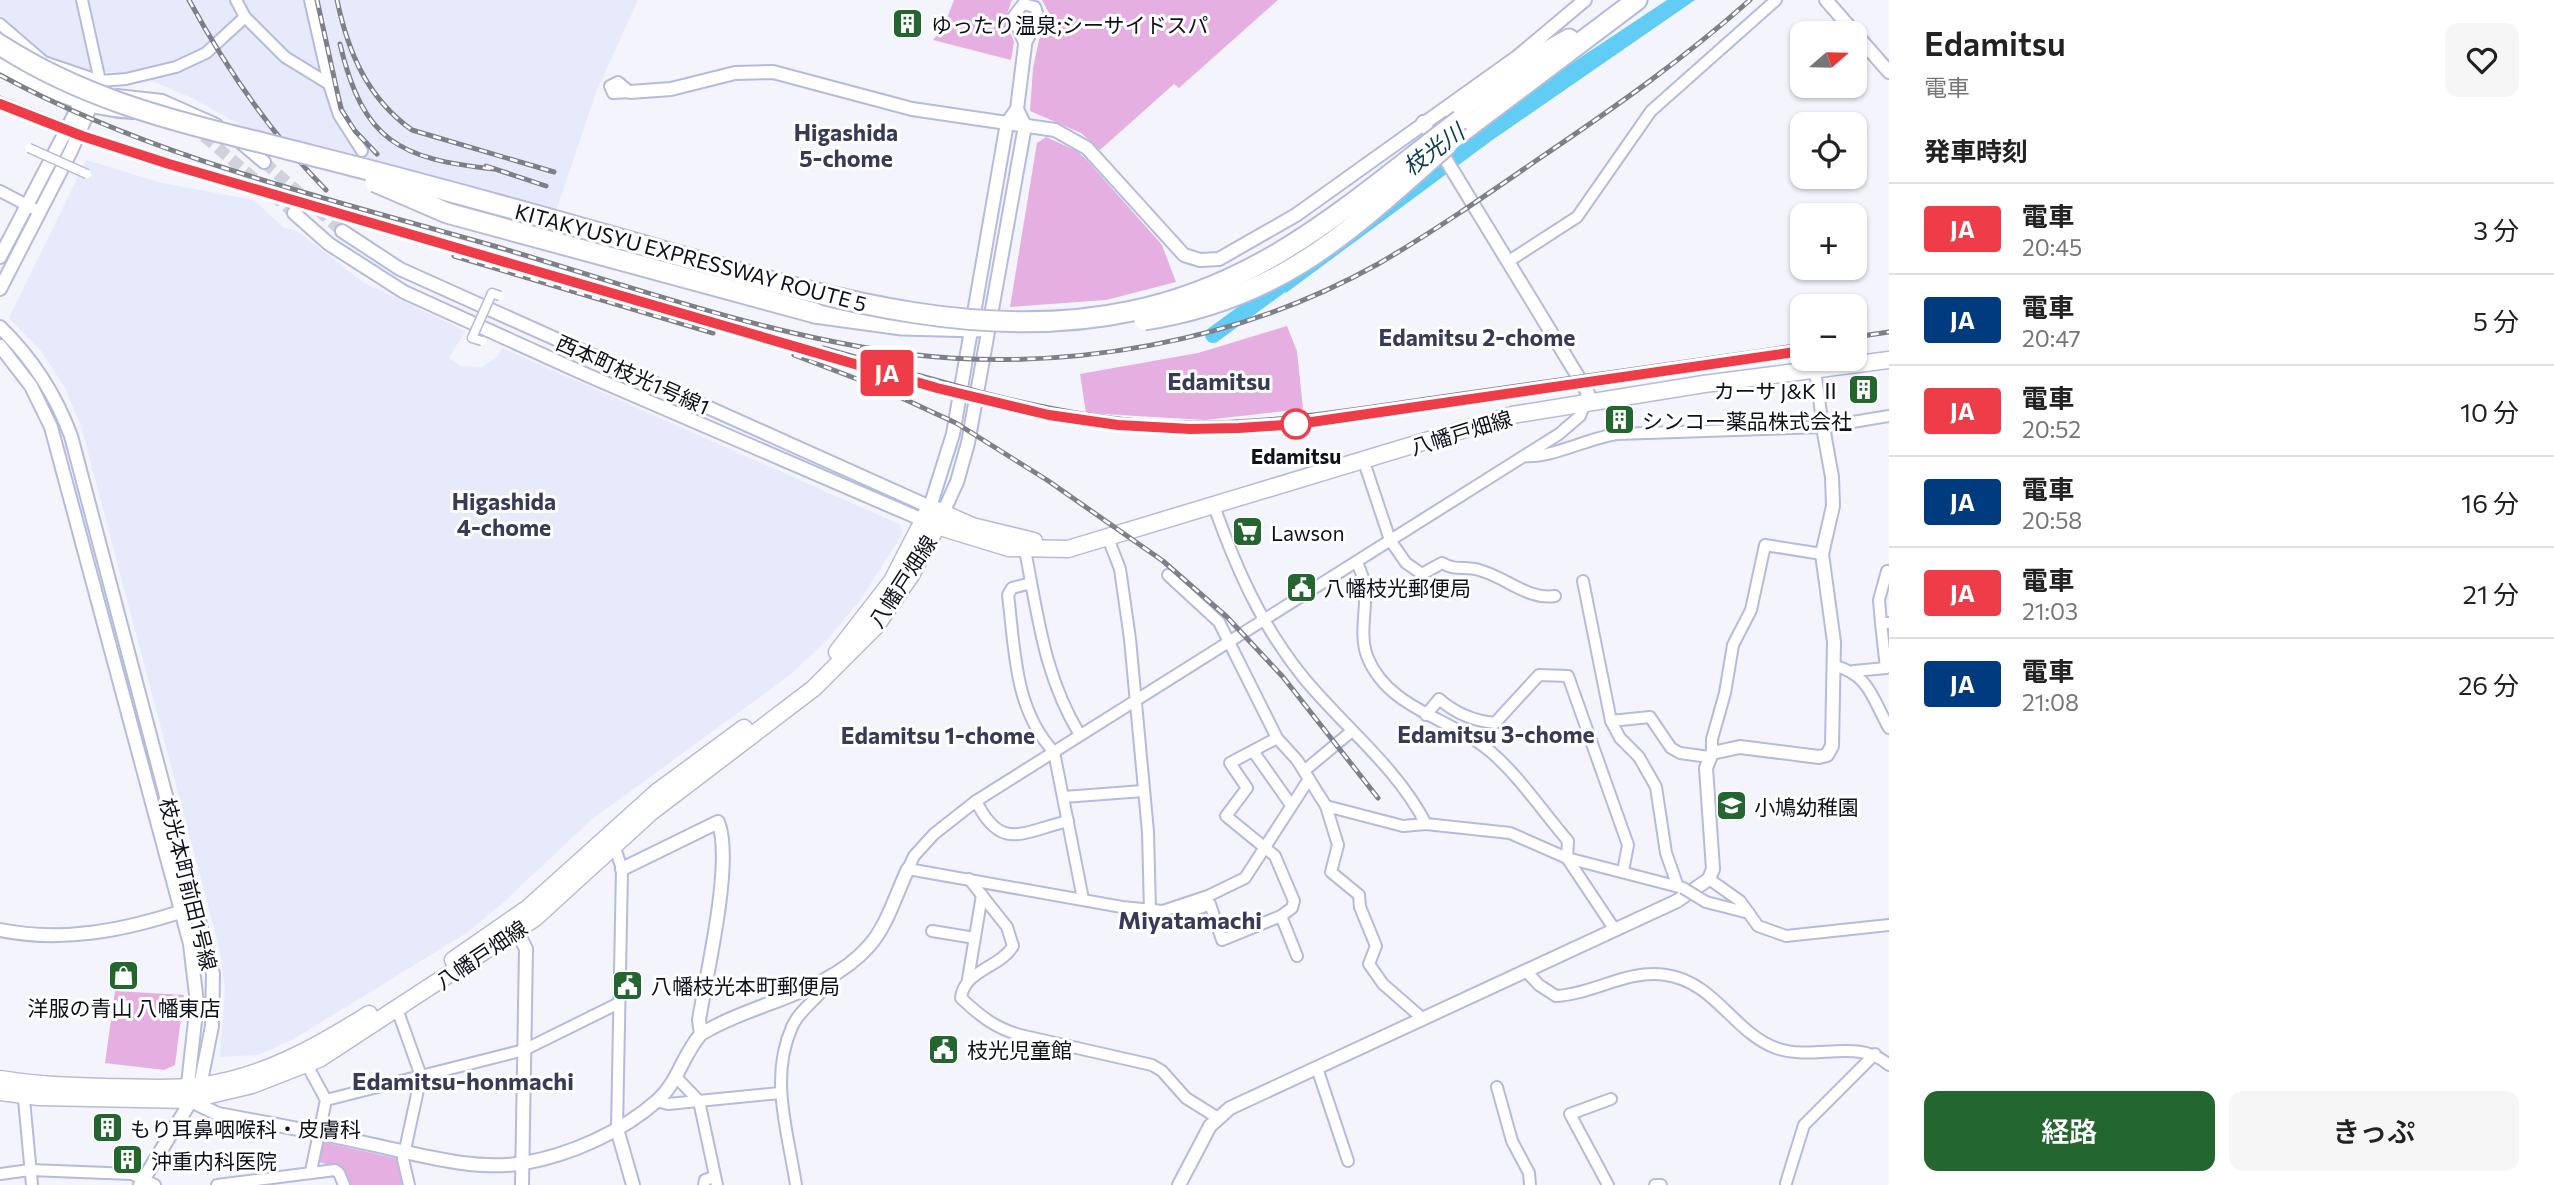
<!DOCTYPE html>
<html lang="ja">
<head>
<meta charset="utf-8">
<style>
  body { margin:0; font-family:Commissioner,"Noto Sans JP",sans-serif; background:#f6f6f6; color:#222; height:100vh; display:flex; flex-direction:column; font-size:26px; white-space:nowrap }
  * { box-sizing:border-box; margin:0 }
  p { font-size:23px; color:#767676 }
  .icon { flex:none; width:38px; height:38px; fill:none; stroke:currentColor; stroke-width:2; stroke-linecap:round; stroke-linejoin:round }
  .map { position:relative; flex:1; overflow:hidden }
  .panel { display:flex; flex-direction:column; background:#fff; width:665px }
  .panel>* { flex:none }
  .badge { padding:0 14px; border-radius:5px; font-size:24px; line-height:46px }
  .needle { width:46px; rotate:70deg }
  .buttons { position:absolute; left:1790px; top:21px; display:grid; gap:14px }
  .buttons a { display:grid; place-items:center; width:77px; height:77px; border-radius:14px; background:#fff; box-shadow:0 2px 5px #0004; font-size:35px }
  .map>.badge { position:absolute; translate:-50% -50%; box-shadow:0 0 0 4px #fff }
  h2 { padding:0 35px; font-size:26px; line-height:63px }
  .round { display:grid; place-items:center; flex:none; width:74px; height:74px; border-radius:14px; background:#f6f6f6 }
  .headline { display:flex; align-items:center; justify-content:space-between; height:119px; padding:0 35px }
  h1 { font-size:33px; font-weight:600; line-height:52px }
  .button { display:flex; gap:14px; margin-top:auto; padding:14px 35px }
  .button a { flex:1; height:80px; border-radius:14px; background:#246630; color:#fff; font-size:28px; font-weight:600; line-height:80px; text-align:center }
  .button a+a { background:#f6f6f6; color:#222 }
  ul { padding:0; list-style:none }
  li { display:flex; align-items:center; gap:21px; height:91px; padding:0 35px; border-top:2px solid #e0e0e0 }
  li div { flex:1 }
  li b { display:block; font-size:26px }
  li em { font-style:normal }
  li .badge { min-width:77px; font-weight:700; text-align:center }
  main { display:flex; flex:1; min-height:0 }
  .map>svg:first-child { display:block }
</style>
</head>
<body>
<main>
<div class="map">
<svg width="1889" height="1185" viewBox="0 0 1889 1185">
  <rect width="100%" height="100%" fill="#f3f4fc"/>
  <g fill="#e7eafb">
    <path d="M0,0H638L597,90L547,237L242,126L192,98L133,73L69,70L18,42L0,28Z"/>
    <path d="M86,160L162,183L254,200L284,228L296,230L363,282L465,331L449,358L461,366L482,367L497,357L502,348L899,524L903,533L861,599L826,641L790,675L591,820L506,900L468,932L292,1040L258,1055L220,1057L225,987L219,947L81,426L65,388L42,352L9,318Z"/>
  </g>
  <g fill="#e5afe1">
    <path d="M954,0H1012L1005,19L1014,42L1011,60L933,40L944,26Z"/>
    <path d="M1042,0H1278L1179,88L1174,84L1100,150L1081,133L1030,111L1033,68L1039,40L1051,17Z"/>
    <path d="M1046,137L1077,151L1087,160L1162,245L1176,282L1106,300L1010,307L1037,143Z"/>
    <path d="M1287,326L1297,351L1303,409L1205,420L1086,413L1080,374L1198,353Z"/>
    <path d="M115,991L184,995L175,1065L164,1070L105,1063Z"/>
    <path d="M323,1142L399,1159L405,1185H349L343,1169L319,1162Z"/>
  </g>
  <path fill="#62cdf4" d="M1667,0H1695L1491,141L1286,293L1277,280L1566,67Z"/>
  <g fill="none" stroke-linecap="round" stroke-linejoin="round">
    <path stroke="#62cdf4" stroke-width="16" d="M1213,335L1298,273"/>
    <g stroke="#d1d2db" stroke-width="12" stroke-dasharray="12 6" stroke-linecap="butt">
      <path d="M204,136L294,213"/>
      <path d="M264,162L342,231"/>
    </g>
    <defs>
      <g id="minor">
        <path d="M82,0L100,81"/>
        <path d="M236,0L245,17"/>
        <path d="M310,0L329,84L339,115L362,151"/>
        <path d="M1023,4L1035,7L1039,18L1025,45L1013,17Z"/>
        <path d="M0,24L44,62L100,81L126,79L176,67L206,53L245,17L285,57L329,84"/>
        <path d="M618,82L630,92L613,93L610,86Z"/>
        <path d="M0,191L38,211"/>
        <path d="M1509,261L1577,217L1651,111L1776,0"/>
        <path d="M1815,371L1823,427"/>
        <path d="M1524,456C1550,459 1588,438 1617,434L1823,427L1889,416"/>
        <path d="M1364,462L1390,540L1406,563L1422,574L1442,563C1455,571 1465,566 1479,570C1506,577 1527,600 1555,596"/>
        <path d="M1214,506C1236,568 1261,625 1303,677C1344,727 1396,766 1426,824"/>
        <path d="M1108,538L1120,569L1130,639L1148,832L1150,911"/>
        <path d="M1025,550C1038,616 1044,676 1080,735"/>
        <path d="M1357,562C1359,569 1365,579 1365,587C1367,609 1359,634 1367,656C1388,710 1452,718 1491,752C1520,777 1543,812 1568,841L1567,858L1615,930"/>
        <path d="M1887,571L1879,600L1881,623H1889"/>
        <path d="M1168,575L1219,622L1277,738L1297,760L1326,806L1338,845L1331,872L1359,895L1360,907L1376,946L1369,964L1383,984L1422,1018"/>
        <path d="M1583,581L1611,721L1620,738L1639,757L1656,787L1666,853L1677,884"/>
        <path d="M1031,583L1012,588L1008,595C1015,650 1014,709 1054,752L1083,899"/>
        <path d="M1835,666C1869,674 1873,700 1889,728"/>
        <path d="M1854,671L1886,668L1881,623"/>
        <path d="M1426,715L1439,699C1455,713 1474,721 1495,723L1539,675L1568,676L1628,845L1623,871"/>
        <path d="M1611,721L1650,717L1671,748L1680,753L1709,757"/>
        <path d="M1277,738L1230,763L1247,788L1226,816L1275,856L1294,901L1292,908L1281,916"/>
        <path d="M1253,751L1291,805"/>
        <path d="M1712,753V739L1725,693L1733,645L1751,610L1765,545L1822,554"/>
        <path d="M1304,771L1352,731"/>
        <path d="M1309,779L1245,878L1208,896L1163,911L1122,907L908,869L914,856L934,834L976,801L1559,434L1580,416L1585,403"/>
        <path d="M1064,797L1143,791"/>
        <path d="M976,801C1001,852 1022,832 1068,821"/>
        <path d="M1326,806L1403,826L1426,824L1510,833L1567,858L1683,888"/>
        <path d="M614,845L622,869L617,1129"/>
        <path d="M969,879L1007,927L1013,946C1000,968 964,970 961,998C980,1016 995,1028 1020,1035L1152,1065L1162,1071L1186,1098L1218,1118"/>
        <path d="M1709,879L1740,901L1758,926L1786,936L1889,925"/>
        <path d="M1706,902L1749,913"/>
        <path d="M1178,908L1193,911L1210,904L1222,940L1281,916L1297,956"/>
        <path d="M932,931L975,938"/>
        <path d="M1526,971L1539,985L1556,996C1594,994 1627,969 1666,975C1715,982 1733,1032 1776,1048C1814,1062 1857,1037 1889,1065"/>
        <path d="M968,979L982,895"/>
        <path d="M397,1009L421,1076L403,1159L409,1185"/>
        <path d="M307,1065L326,1100"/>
        <path d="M1317,1068L1348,1161"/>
        <path d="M676,1077L699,1101L717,1185"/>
        <path d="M1497,1087L1512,1141L1529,1173L1530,1185"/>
        <path d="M23,1089L32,1185"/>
        <path d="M657,1101L668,1104L780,1093"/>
        <path d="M311,1171L326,1100L524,1050L617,1004"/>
        <path d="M0,1174L30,1170L132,1174L155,1185"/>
        <path d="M1786,1183L1804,1125L1875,1054"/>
        <path d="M217,1185L335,1170L339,1173L344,1185"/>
        <path d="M704,1185L705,1180L714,1177"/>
        <path d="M796,1185C788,1132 769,1078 792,1027C801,1006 823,998 830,976"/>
        <path d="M1608,1185L1570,1114L1611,1099"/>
        <path d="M1655,1185H1661"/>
      </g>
      <g id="tertiary">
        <path d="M1826,0L1889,72"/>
        <path d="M0,65C42,89 84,110 133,112"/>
        <path d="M630,92L671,89L735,73L773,72L912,109L1055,130L1087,148L1184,255L1200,260L1219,259L1296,215L1517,57L1585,0"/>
        <path d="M117,96L162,101L216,125"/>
        <path d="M1423,122L1588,393L1585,403"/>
        <path d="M237,139L264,162"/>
        <path d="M294,213L329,244L404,292L587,375L937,526L957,482L968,443L1025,126L1017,109"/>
        <path d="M342,231L400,269L930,507L953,434L1007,123L1017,109L1025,45"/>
        <path d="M0,257L82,100"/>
        <path d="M0,289L71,151L92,103"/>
        <path d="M0,327C33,359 55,393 71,436L213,974L212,1026L200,1086L140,1185"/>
        <path d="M0,346L31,386L51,427L190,944L197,1003L187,1093"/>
        <path d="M622,869L718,822C734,860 706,976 699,1020L701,1034"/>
        <path d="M513,923L526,949L522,1185"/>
        <path d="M0,930C63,943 126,930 186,910"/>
        <path d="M189,1100L218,1114C267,1123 316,1132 365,1143C414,1153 473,1172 524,1163C570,1155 622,1132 658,1100C678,1082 683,1054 701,1034C754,1002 827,994 869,946C887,926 896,894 908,869"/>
        <path d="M617,1129L633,1185"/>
        <path d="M1179,1185L1210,1126L1230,1108L1677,901L1709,879L1713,869L1706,768L1712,753L1740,747L1819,757L1827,755L1832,746L1834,642L1822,554L1833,506L1832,477L1823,427"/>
      </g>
      <g id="primary">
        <path d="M837,652L892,581L930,507L972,526L1034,541"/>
        <path d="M453,960L528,908L657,792L744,728"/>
        <path d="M0,1079C36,1085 71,1086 107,1087C137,1087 167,1090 198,1086C260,1079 317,1047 369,1014"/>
        <path d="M0,1092L39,1097L189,1100L252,1085L319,1059L535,918L650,813L814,688L876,626L911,575L937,526L1009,548L1068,549L1512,415L1704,384L1889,360"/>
      </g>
      <g id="motorway">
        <path d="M1455,113L1516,69L1569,39"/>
        <path d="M1463,131L1637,0"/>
        <path d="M815,313L902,325L977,327"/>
      </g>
    </defs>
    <use href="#minor" stroke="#b4bbdd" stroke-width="14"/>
    <use href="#tertiary" stroke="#b4bbdd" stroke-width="16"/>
    <use href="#primary" stroke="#b4bbdd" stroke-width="19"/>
    <use href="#motorway" stroke="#b4bbdd" stroke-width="23"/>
    <use href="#minor" stroke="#fff" stroke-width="10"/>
    <use href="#tertiary" stroke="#fff" stroke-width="12"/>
    <use href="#primary" stroke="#fff" stroke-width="16"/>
    <use href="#motorway" stroke="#fff" stroke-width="19"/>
    <defs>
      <g id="rail">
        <path d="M189,0C226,68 271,134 326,190"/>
        <path d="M317,0L341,109L355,131L377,154"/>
        <path d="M337,0C348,52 367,98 412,130L554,172"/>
        <path d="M340,44C363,141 399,159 494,169"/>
        <path d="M0,75C150,157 330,199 494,246C630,286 767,336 908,354C1065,373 1239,342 1378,264C1433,232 1485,196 1537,160C1611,110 1684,59 1750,0"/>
        <path d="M0,98L112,142L191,165"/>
        <path d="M486,166L546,186"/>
        <path d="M181,168L642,301"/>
        <path d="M454,256L713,333"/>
        <path d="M689,315L830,356"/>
        <path d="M1855,337L1889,332"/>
        <path d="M823,348C932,378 1039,415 1152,422C1250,428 1345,411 1441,397C1562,380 1682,363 1802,345"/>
        <path d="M794,355L878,387L956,423L1047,480L1163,561L1227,617L1283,677L1378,798"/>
      </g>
    </defs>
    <use href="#rail" stroke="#7d7f89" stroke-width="5"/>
    <use href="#rail" stroke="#fff" stroke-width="2.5" stroke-dasharray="8" stroke-linecap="butt"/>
    <defs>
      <g id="pedestrian-bridge">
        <path d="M29,148L87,174"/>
        <path d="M482,341L472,338L492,293L500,296"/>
      </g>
      <path id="minor-bridge" d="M1683,888L1706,902"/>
      <g id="motorway-bridge">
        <path d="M0,45C79,96 164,119 255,141C313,156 371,170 429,186C520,210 610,236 701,262C840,301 987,342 1132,311C1267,283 1353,201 1460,120"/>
        <path d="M375,182L447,213L815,313"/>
        <path d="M1144,320C1281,299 1349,232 1448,144"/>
      </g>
    </defs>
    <use href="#pedestrian-bridge" stroke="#b4bbdd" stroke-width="11" stroke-linecap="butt"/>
    <use href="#minor-bridge" stroke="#b4bbdd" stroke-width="14" stroke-linecap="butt"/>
    <use href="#motorway-bridge" stroke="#b4bbdd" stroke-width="23" stroke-linecap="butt"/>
    <use href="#pedestrian-bridge" stroke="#fff" stroke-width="8"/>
    <use href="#minor-bridge" stroke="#fff" stroke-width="10"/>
    <use href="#motorway-bridge" stroke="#fff" stroke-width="19"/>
  </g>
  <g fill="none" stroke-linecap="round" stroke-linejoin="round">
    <defs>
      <path id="line" d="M0,104L82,136L169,164L937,388L1049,415L1118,425L1190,429L1239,428L1298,424L1802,351"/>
    </defs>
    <use href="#line" stroke="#fff" stroke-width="16"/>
    <use href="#line" stroke="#ee3d49" stroke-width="10"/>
  </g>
  <defs>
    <symbol id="building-square" viewBox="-11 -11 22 22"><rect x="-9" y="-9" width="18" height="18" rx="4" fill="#246630" stroke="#fff"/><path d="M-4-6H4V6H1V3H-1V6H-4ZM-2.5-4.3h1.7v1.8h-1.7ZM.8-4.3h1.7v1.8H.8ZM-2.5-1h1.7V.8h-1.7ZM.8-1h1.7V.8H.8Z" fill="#fff"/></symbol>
    <symbol id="supermarket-square" viewBox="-11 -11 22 22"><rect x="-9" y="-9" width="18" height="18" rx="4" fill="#246630" stroke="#fff"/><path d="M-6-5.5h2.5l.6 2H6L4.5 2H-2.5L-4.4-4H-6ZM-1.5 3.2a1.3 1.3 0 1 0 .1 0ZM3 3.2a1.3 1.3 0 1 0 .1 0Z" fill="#fff"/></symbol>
    <symbol id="civic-square" viewBox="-11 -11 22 22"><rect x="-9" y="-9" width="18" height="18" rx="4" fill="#246630" stroke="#fff"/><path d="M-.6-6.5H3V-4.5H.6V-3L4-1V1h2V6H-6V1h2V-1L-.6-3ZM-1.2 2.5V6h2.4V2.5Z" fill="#fff"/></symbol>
    <symbol id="school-square" viewBox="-11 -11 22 22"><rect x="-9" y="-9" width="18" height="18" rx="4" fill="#246630" stroke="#fff"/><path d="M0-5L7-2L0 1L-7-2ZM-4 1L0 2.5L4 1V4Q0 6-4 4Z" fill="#fff"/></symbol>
    <symbol id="shop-square" viewBox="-11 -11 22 22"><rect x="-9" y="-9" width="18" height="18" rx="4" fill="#246630" stroke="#fff"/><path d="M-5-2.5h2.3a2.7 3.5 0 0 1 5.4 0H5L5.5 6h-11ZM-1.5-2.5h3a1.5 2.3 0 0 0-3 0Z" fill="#fff"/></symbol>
  </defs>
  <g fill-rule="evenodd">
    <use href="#building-square" x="890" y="6" width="35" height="35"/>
    <use href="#building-square" x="1846" y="372" width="35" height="35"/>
    <use href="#building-square" x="1602" y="402" width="35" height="35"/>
    <use href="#supermarket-square" x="1230" y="514" width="35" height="35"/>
    <use href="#civic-square" x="1284" y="570" width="35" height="35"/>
    <use href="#school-square" x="1714" y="788" width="35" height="35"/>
    <use href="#shop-square" x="106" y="958" width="35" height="35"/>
    <use href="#civic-square" x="610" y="968" width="35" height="35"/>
    <use href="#civic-square" x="926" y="1032" width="35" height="35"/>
    <use href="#building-square" x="90" y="1110" width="35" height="35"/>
    <use href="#building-square" x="110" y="1142" width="35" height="35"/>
  </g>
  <circle fill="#fff" stroke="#ee3d49" stroke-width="3.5" cx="1296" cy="424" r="14"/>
  <g text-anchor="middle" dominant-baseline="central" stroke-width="6" stroke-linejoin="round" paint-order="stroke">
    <g font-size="21" fill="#0f111d" stroke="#fff" text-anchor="start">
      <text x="931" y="24">ゆったり温泉;シーサイドスパ</text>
      <text x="1841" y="390" text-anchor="end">カーサ J&amp;K Ⅱ</text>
      <text x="1642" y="420">シンコー薬品株式会社</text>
      <text x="1271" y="532">Lawson</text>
      <text x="1324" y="587">八幡枝光郵便局</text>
      <text x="1754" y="806">小鳩幼稚園</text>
      <text x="651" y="985">八幡枝光本町郵便局</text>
      <text x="124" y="1007" text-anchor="middle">洋服の青山 八幡東店</text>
      <text x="967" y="1049">枝光児童館</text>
      <text x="130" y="1128">もり耳鼻咽喉科・皮膚科</text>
      <text x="151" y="1160">沖重内科医院</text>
    </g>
    <g font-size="21" fill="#0f111d" stroke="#fff">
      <text transform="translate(691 257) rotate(15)">KITAKYUSYU EXPRESSWAY ROUTE 5</text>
      <text transform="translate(633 374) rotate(24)">西本町枝光1号線1</text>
      <text transform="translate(1461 432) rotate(-17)">八幡戸畑線</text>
      <text transform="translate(902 581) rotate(-57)">八幡戸畑線</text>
      <text transform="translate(189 884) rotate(76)">枝光本町前田1号線</text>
      <text transform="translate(481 954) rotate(-34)">八幡戸畑線</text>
    </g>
    <g font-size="21" font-weight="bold" fill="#0f111d" stroke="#fff">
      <text x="1296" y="455">Edamitsu</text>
    </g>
    <g font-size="23" font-weight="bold" fill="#363b57" stroke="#fff">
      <text x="846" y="132">Higashida<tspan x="846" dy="26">5-chome</tspan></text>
      <text x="1477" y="337">Edamitsu 2-chome</text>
      <text x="504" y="501">Higashida<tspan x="504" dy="26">4-chome</tspan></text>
      <text x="1496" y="734">Edamitsu 3-chome</text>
      <text x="938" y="735">Edamitsu 1-chome</text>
    </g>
    <g font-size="23" font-style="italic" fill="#104050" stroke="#fff">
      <text transform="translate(1433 149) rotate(-36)">枝光川</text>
    </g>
    <g font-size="24" font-weight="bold" fill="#363b57" stroke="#fff">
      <text x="1219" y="380">Edamitsu</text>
      <text x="1190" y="919">Miyatamachi</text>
      <text x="463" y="1080">Edamitsu-honmachi</text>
    </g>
  </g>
</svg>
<div class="buttons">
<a><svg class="needle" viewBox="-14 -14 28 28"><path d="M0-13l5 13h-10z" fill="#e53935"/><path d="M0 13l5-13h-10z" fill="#767676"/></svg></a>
<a><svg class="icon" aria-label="locate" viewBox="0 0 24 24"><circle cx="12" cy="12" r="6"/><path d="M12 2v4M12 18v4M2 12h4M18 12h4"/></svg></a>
<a>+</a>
<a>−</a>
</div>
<b class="badge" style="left:887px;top:373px;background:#ee3d49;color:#fff">JA</b>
</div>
<section class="panel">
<div class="headline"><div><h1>Edamitsu</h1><p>電車</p></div><a class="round"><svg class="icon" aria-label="heart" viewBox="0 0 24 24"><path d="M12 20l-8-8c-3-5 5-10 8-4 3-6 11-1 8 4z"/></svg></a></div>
<h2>発車時刻</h2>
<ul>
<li><span class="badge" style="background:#ee3d49;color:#fff">JA</span><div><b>電車</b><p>20:45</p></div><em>3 分</em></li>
<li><span class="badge" style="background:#003b80;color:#fff">JA</span><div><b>電車</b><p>20:47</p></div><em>5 分</em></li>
<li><span class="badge" style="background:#ee3d49;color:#fff">JA</span><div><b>電車</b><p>20:52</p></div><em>10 分</em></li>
<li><span class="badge" style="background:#003b80;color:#fff">JA</span><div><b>電車</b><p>20:58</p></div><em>16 分</em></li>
<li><span class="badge" style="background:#ee3d49;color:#fff">JA</span><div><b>電車</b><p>21:03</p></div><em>21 分</em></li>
<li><span class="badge" style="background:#003b80;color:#fff">JA</span><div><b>電車</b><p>21:08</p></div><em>26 分</em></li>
</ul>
<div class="button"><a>経路</a><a>きっぷ</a></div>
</section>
</main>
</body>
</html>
